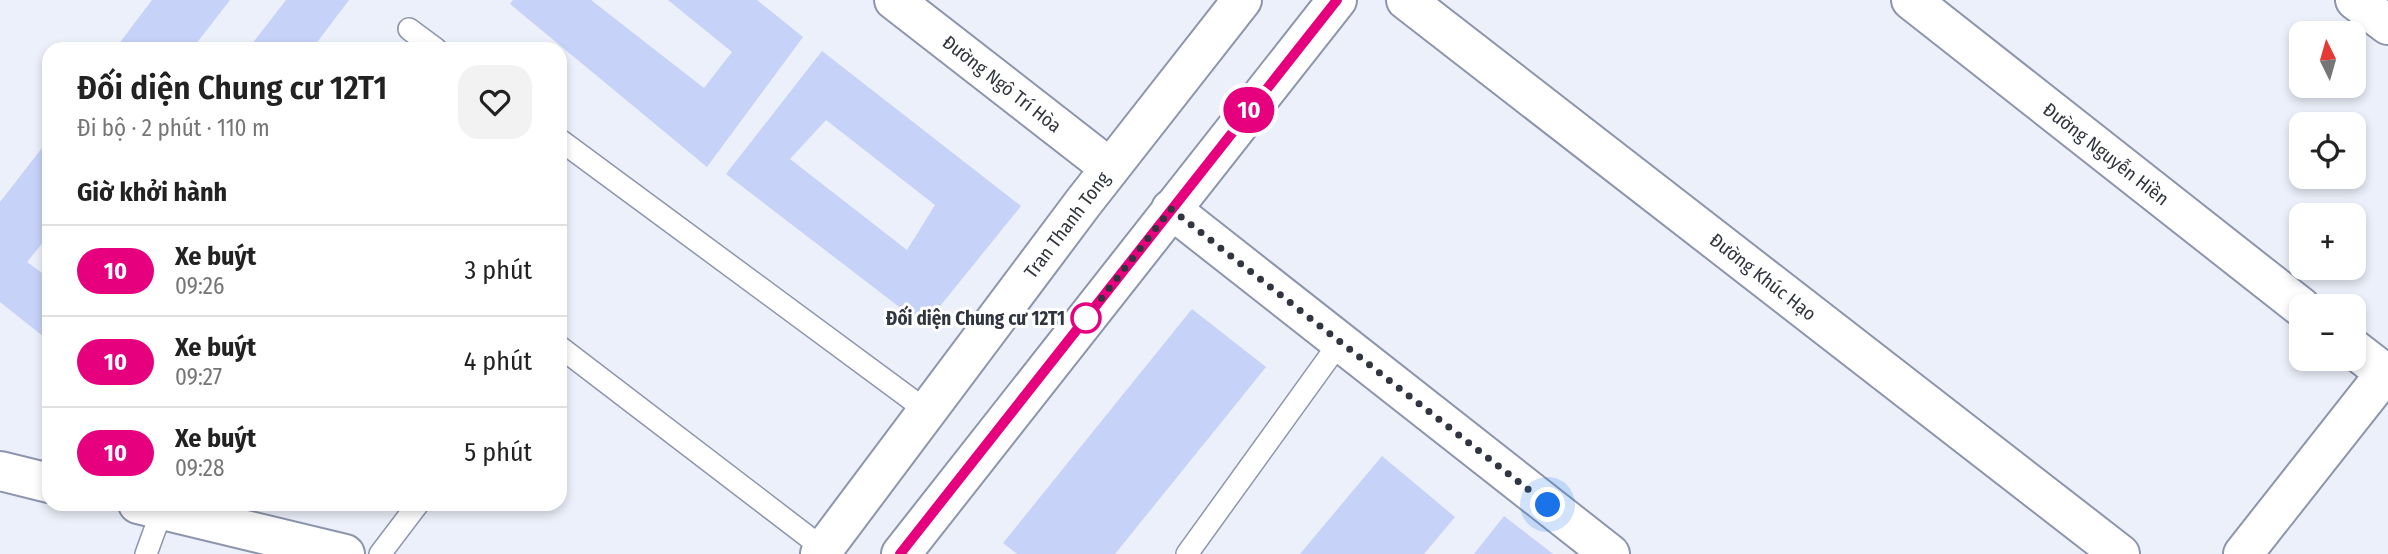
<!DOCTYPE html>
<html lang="vi">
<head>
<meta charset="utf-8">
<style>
  body { margin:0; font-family:"Fira Sans Condensed",sans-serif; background:#f2f2f2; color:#222; height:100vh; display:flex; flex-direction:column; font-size:26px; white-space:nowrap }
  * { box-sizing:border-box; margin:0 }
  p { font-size:23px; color:#767676 }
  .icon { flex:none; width:38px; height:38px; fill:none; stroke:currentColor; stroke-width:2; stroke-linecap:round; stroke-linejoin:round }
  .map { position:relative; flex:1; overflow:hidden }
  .details { position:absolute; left:42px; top:42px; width:525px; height:469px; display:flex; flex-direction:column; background:#fff; border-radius:21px; box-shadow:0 4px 10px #0003 }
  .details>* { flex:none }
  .badge { padding:0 14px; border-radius:23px; font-size:24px; line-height:46px }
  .needle { width:46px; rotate:355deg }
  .tools { position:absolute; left:2289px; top:21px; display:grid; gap:14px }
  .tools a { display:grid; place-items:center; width:77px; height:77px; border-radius:14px; background:#fff; box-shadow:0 4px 10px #0003; font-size:35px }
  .you { position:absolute; width:35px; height:35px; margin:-18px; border:5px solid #fff; border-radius:50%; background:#1a73e8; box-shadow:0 0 0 10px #1a73e833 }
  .map>.badge { position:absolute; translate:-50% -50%; box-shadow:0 0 0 4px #fff }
  h2 { padding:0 35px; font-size:26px; line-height:63px }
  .round { display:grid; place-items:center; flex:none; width:74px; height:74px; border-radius:21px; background:#f2f2f2 }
  .summary { display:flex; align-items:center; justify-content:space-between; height:119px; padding:0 35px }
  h1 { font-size:33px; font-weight:600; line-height:52px }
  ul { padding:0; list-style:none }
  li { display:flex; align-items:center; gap:21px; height:91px; padding:0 35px; border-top:2px solid #e0e0e0 }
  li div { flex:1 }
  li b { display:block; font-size:26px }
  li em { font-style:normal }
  li .badge { min-width:77px; font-weight:700; text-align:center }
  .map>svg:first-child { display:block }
</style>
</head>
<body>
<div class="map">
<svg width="2388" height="554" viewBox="0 0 2388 554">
  <rect width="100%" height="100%" fill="#ecf0fa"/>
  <g fill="#c6d2f7" fill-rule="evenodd">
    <path d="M152,0H230L192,49H115Z"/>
    <path d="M286,0H349L312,49H248Z"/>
    <path d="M513,0H591L704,88L732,52L668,0H757L803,37L707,167L510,4Z"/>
    <path d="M822,51L1021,206L924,326L726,174ZM826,120L935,205L907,250L790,159Z"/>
    <path d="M49,139V235L27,262L49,278V341L0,302V202Z"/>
    <path d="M1192,309L1266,367L1115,554H1017L1003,543Z"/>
    <path d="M1382,456L1455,517L1424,554H1300Z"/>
    <path d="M1504,516L1553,554H1474Z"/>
  </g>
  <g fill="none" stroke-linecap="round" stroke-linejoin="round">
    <defs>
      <g id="service">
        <path d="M409,29L436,49"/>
        <path d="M560,140L927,411"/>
        <path d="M560,347L824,549"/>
        <path d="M146,554L162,510"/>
        <path d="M380,554L418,504"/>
        <path d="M1187,554L1340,342"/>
      </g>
      <g id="minor">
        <path d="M894,0L1110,168"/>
        <path d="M1911,0L2301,307"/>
        <path d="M2355,0L2388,25"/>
        <path d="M1171,209L1610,554"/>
        <path d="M2354,349L2385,373"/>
        <path d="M0,471L49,483"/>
        <path d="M138,504L345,554"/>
        <path d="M2243,554L2388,370"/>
      </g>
      <g id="tertiary">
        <path d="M1406,0L2120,554"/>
        <path d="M820,554L1083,203L1242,0"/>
        <path d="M901,554L1337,0"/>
      </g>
    </defs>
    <use href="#service" stroke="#8d95ad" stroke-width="24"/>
    <use href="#minor" stroke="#8d95ad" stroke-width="42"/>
    <use href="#tertiary" stroke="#8d95ad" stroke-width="42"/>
    <use href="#service" stroke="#fff" stroke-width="21"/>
    <use href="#minor" stroke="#fff" stroke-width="38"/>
    <use href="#tertiary" stroke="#fff" stroke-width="38"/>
  </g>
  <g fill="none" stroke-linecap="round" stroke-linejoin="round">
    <defs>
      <path id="line" d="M900,554L1337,0"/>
    </defs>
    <use href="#line" stroke="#fff" stroke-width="16"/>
    <use href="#line" stroke="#e6007e" stroke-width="10"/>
    <path stroke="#31353f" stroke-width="7" stroke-dasharray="0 12.6" d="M1086,318L1171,209L1548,505"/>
  </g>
  <circle fill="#fff" stroke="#e6007e" stroke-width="3.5" cx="1086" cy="318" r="14"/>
  <g text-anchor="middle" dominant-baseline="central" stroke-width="6" stroke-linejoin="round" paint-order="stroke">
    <g font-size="19" fill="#31353f" stroke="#fff">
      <text transform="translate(1002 84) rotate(38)">Đường Ngô Trí Hòa</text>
      <text transform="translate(2106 154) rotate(38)">Đường Nguyễn Hiền</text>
      <text transform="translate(1067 225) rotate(-53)">Tran Thanh Tong</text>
      <text transform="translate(1763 277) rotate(38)">Đường Khúc Hạo</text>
    </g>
    <g font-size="19" font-weight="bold" fill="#31353f" stroke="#fff" text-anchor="end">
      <text x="1065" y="318">Đối diện Chung cư 12T1</text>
    </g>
  </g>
</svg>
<div class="tools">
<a><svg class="needle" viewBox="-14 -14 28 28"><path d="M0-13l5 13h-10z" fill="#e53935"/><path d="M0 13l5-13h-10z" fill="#767676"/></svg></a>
<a><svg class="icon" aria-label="locate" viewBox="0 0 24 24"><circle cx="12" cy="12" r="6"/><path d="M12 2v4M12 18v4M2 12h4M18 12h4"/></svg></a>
<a>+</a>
<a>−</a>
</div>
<div class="you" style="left:1548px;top:505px"></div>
<b class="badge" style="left:1249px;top:110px;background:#e6007e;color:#fff">10</b>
<section class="details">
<div class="summary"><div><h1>Đối diện Chung cư 12T1</h1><p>Đi bộ · 2 phút · 110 m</p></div><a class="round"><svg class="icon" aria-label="heart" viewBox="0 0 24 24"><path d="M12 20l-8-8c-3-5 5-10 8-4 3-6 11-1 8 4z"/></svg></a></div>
<h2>Giờ khởi hành</h2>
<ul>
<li><span class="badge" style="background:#e6007e;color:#fff">10</span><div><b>Xe buýt</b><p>09:26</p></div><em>3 phút</em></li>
<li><span class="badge" style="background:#e6007e;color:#fff">10</span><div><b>Xe buýt</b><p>09:27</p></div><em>4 phút</em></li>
<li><span class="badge" style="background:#e6007e;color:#fff">10</span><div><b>Xe buýt</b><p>09:28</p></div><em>5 phút</em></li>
</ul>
</section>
</div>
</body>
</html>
